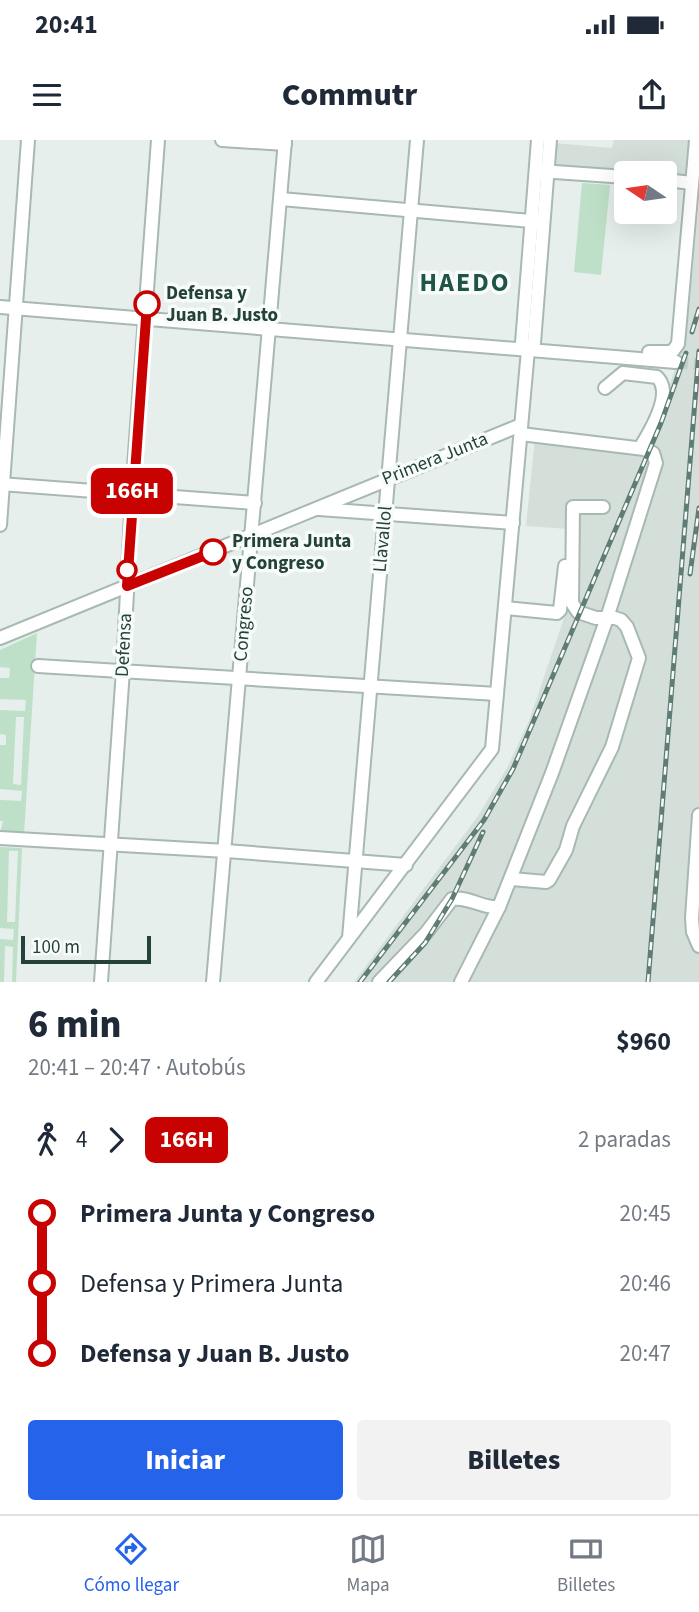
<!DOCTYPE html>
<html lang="es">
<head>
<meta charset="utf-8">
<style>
  body { margin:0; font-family:"Source Sans 3",sans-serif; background:#f2f2f3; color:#1f2937; height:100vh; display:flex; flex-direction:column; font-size:26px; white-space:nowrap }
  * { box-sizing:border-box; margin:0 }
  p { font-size:23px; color:#747a83 }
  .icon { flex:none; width:38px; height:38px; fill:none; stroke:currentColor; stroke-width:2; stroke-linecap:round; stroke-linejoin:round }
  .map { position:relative; height:842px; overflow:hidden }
  .sheet { display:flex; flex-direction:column; background:#fff; flex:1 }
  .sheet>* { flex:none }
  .badge { padding:0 14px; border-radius:10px; font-size:24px; line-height:46px }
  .needle { width:46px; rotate:283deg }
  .fabs { position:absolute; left:614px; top:21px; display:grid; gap:14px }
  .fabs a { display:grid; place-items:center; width:63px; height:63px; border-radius:7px; background:#fff; box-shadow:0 7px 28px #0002; font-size:35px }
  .scale { position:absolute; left:21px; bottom:18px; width:130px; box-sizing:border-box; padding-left:7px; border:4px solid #24423a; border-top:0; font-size:19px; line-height:24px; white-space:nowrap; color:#24423a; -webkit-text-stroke:5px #f7fbf9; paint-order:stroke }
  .map>.badge { position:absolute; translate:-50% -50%; box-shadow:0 0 0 4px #fff }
  .legs { display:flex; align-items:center; gap:10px; height:77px; padding:0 28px; font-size:23px }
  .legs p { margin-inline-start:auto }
  .overview { display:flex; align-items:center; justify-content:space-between; height:119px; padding:0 28px }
  h1 { font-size:38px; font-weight:800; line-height:52px }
  .primary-button { display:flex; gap:14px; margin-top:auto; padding:14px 28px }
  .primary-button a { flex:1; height:80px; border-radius:7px; background:#2563eb; color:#fff; font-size:28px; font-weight:800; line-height:80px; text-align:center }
  .primary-button a+a { background:#f2f2f3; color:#1f2937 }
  ul { padding:0 28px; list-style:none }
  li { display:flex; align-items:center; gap:24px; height:70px; font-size:26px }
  li i { display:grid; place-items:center; width:10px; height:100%; margin:0 9px; background:currentColor }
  li i::after { content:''; width:18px; height:18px; margin:-9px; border:5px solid; border-radius:50%; background:#fff }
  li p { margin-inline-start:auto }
  li:first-child i { background:linear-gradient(#0000 50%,currentColor 0) }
  li:last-child i { background:linear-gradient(currentColor 50%,#0000 0) }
  .status { display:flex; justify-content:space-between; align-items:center; height:49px; padding:0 35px; background:#fff; direction:ltr }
  .status svg { height:19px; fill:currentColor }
  header { display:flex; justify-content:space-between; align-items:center; height:91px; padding:0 28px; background:#fff; font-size:32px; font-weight:800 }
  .tabs { display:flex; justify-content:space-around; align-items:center; height:98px; border-top:2px solid #e0e1e3; background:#fff; font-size:19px; color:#747a83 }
  .tabs a { display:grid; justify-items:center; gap:4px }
  .tabs .current { color:#2563eb }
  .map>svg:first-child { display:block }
</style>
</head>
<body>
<div class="status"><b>20:41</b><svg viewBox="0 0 49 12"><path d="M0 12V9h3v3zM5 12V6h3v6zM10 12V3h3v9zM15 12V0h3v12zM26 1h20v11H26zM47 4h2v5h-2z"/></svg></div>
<header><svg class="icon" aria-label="menu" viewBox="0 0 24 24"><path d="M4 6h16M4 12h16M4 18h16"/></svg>Commutr<svg class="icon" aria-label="share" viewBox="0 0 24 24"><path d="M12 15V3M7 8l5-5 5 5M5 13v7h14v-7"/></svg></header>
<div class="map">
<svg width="699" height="842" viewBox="0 0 699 842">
  <rect width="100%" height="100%" fill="#e6efeb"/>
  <g fill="#d4dfda">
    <path d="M614,0H691L689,30L684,36L557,26L553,22L554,3L612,8Z"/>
    <path d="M699,62V842H354L478,676L507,628L529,581L564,478L568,389L526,386L535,298L618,310L641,316L659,279L687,190Z"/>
  </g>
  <g fill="#bfe0c8" fill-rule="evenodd">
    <path d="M582,43L610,45L601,135L574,132Z"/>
    <path d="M37,493L24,694L0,693L3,681H0V660L21,661L22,651L0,649V605H6V595L0,594V570L25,571L26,560L0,559V538H9L10,528L0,527V510ZM16,577H24L21,645L13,644Z"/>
    <path d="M0,707L22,708L16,842H12L13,807L5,806L4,842H0V799L13,800L14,789L0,788ZM9,711H18L15,782H7Z"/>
  </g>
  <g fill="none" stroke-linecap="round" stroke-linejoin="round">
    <path stroke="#bfccc8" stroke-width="12" stroke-dasharray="12 6" stroke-linecap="butt" d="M676,222L699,224"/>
    <defs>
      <g id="minor">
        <path d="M222,0L285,4"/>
        <path d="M540,31L626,37"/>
        <path d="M665,40L692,43"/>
        <path d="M281,59L543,82"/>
        <path d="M0,167L676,222"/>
        <path d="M528,210L522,203L538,0"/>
        <path d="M649,212H672L678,204L696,0"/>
        <path d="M605,248L623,233L657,237C674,253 650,292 640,308"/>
        <path d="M0,344L255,363"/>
        <path d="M319,369L513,383"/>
        <path d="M0,385L28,0"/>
        <path d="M505,468L557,473L560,470L565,426"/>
        <path d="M0,498L521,285"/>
        <path d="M38,526L497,554"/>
        <path d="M699,675L692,778L693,792L699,806"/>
        <path d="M0,698L226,711L406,725"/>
        <path d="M512,739L546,742L549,740L566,710L573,686L612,607L639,518L627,487L621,480L615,478H596L578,472L572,463L573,367H603"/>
        <path d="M349,798L417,0"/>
        <path d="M101,842L123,530L132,354L158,0"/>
        <path d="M213,842L285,0"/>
        <path d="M316,842L492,609L528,210L534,203L550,0"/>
        <path d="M379,842L426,793L452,759C469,756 483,769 499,767L552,633L607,478L656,323L653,313L644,309L521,294"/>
        <path d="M461,842L499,767"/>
      </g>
    </defs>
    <use href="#minor" stroke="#a8b8b2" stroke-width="16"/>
    <use href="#minor" stroke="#fff" stroke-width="12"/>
    <defs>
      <g id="rail">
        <path d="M692,192L699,169"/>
        <path d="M690,434L699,368"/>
        <path d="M360,842L484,680L513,629L661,283L686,213"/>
        <path d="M389,842L425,803L452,759L483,692"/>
        <path d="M648,842L699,211"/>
      </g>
    </defs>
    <use href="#rail" stroke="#5f7d75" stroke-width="5"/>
    <use href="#rail" stroke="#f7fbf9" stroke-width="2.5" stroke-dasharray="8" stroke-linecap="butt"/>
  </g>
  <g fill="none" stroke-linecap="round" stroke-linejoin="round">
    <defs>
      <path id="line-1" d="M147,164L127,446L213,412"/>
    </defs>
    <use href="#line-1" stroke="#fff" stroke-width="16"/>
    <use href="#line-1" stroke="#c70201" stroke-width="10"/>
  </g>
  <g fill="#fff" stroke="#c70201" stroke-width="3.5">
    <circle cx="147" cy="164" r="12"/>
    <circle cx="213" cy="412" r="12"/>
    <circle cx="127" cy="430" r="9"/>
  </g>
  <g text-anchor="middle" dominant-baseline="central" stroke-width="7" stroke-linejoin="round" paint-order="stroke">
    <g font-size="19" font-weight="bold" fill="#24423a" stroke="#f7fbf9" text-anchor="start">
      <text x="166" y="153">Defensa y<tspan x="166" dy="22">Juan B. Justo</tspan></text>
      <text x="232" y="401">Primera Junta<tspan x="232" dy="22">y Congreso</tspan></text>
    </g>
    <g font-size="19" fill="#24423a" stroke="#f7fbf9">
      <text transform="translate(435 319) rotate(-22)">Primera Junta</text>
      <text transform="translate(383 399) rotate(-85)">Llavallol</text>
      <text transform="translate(244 484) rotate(-85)">Congreso</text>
      <text transform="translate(124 505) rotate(-87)">Defensa</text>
    </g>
    <g font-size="26" font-weight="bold" letter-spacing="2" fill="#1f5548" stroke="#f7fbf9">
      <text x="465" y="142">HAEDO</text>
    </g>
  </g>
</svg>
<div class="fabs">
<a><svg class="needle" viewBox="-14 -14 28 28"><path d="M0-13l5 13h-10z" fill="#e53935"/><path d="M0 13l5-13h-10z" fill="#747a83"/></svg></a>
</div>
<div class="scale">100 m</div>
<b class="badge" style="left:132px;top:351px;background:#c70201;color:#fff">166H</b>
</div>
<section class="sheet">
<div class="overview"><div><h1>6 min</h1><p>20:41 – 20:47 · Autobús</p></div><b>$960</b></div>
<div class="legs"><svg class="icon" aria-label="walk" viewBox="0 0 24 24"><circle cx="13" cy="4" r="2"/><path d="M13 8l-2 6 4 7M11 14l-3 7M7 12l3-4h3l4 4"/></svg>4<svg class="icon" aria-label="forward" viewBox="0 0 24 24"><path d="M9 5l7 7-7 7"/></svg><b class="badge" style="background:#c70201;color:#fff">166H</b><p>2 paradas</p></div>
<ul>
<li><i style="color:#c70201"></i><b>Primera Junta y Congreso</b><p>20:45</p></li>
<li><i style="color:#c70201"></i><span>Defensa y Primera Junta</span><p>20:46</p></li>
<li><i style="color:#c70201"></i><b>Defensa y Juan B. Justo</b><p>20:47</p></li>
</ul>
<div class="primary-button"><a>Iniciar</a><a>Billetes</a></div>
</section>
<nav class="tabs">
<a class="current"><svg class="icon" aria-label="directions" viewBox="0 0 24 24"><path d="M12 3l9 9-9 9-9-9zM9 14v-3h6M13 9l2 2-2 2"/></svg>Cómo llegar</a>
<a><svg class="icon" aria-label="map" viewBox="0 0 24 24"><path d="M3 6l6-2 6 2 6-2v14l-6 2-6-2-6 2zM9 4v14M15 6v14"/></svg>Mapa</a>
<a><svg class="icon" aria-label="tickets" viewBox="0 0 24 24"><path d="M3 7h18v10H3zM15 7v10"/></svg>Billetes</a>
</nav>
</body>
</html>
